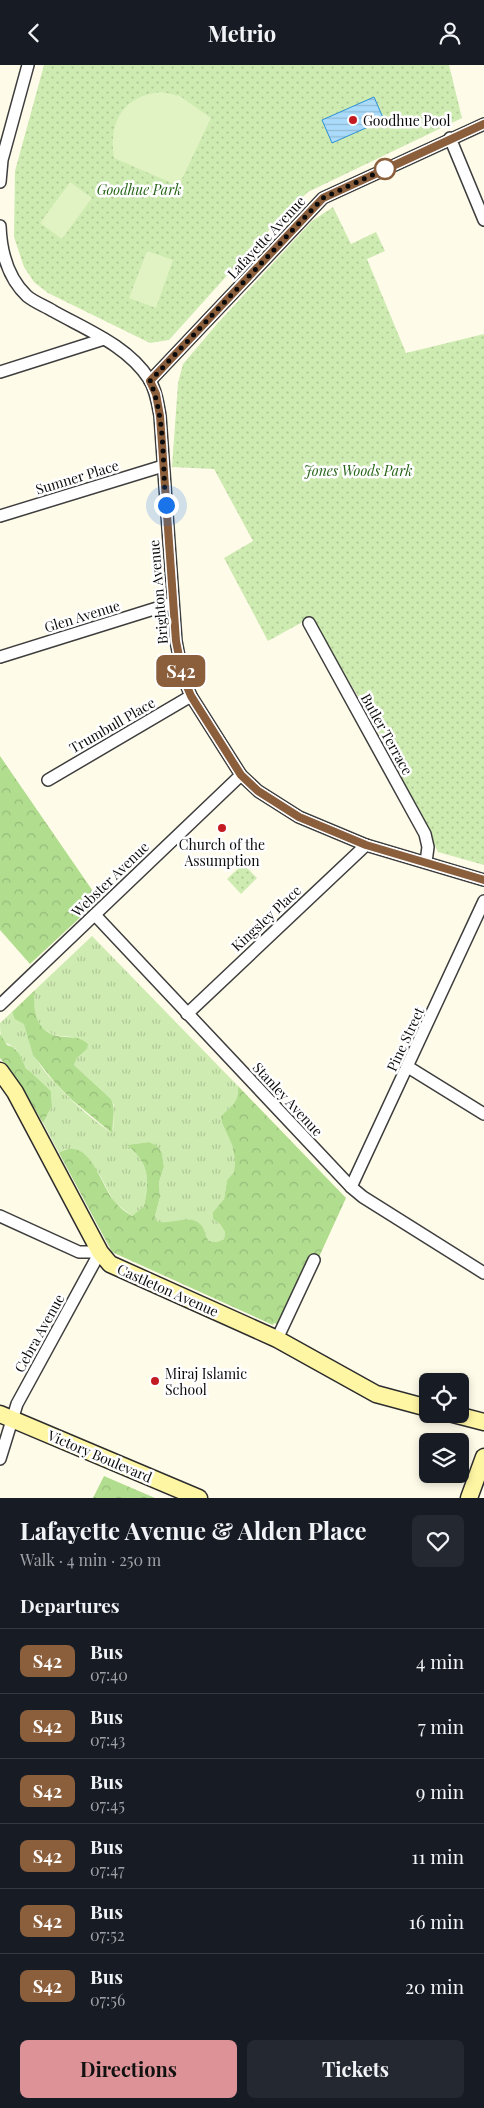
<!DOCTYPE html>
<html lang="en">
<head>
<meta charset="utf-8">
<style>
  body { margin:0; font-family:"Playfair Display",serif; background:#242831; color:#f1f3f6; height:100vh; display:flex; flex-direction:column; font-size:19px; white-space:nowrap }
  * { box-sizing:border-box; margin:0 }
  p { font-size:16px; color:#9ea1a6 }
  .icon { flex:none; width:28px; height:28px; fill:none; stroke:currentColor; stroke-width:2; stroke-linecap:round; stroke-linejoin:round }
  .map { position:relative; height:1433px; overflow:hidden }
  .drawer { display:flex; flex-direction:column; background:#171b24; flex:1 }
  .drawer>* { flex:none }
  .badge { padding:0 10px; border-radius:8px; font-size:18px; line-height:32px }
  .tools { position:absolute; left:419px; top:1308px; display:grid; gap:10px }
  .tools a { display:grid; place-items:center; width:50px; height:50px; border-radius:8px; background:#171b24; box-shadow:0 2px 8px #0003; font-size:25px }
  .you { position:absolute; width:25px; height:25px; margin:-12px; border:4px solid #fff; border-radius:50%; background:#1a73e8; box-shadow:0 0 0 8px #1a73e833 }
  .map>.badge { position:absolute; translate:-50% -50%; box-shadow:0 0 0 2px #fff }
  h2 { padding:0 20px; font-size:19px; line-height:45px }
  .round { display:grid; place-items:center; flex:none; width:52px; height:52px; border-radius:8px; background:#242831 }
  .headline { display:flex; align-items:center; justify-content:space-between; height:85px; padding:0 20px }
  h1 { font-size:24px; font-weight:700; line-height:38px }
  .cta { display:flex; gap:10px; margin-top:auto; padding:10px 20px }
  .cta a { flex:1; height:58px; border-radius:8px; background:#dc9296; color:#111; font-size:20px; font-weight:700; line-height:58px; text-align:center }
  .cta a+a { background:#242831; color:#f1f3f6 }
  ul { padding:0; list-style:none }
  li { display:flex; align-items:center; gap:15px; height:65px; padding:0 20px; border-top:1px solid #363941 }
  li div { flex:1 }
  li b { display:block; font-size:19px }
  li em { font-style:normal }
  li .badge { min-width:55px; font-weight:700; text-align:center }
  header { display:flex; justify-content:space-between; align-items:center; height:65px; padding:0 20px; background:#171b24; font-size:22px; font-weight:700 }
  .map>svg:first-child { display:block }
</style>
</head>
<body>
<header><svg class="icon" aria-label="back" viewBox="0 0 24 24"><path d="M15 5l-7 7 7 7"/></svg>Metrio<svg class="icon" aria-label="person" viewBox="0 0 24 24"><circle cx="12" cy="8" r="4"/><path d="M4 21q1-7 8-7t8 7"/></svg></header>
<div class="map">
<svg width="484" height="1433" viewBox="0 0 484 1433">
  <defs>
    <pattern id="grass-tufts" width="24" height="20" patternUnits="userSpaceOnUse" patternTransform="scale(1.25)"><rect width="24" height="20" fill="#ceebb1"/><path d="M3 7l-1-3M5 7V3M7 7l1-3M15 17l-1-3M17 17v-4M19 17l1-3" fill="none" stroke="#b0c897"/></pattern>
    <pattern id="forest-crowns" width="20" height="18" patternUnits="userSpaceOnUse" patternTransform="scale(1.25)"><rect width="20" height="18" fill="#b1dd8f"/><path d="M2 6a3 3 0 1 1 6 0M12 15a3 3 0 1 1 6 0" fill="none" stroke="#97bc7a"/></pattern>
    <pattern id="park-dots" width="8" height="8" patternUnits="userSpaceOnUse" patternTransform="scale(1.25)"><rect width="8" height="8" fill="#ceebb1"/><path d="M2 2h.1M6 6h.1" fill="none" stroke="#b0c897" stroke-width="1.8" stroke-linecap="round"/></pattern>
    <pattern id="water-rules" width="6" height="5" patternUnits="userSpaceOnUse" patternTransform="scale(1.25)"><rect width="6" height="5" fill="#aadbfa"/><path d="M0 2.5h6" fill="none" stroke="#91bbd5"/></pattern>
  </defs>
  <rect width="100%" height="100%" fill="#fffbe9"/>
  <path fill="url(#grass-tufts)" d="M92,871L238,1021C239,1037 232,1042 221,1051L222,1058L232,1080L235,1094L234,1107L227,1115L224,1134L213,1147V1154L220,1159L225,1167L224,1174L217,1177L209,1176L205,1173L204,1165L170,1157L162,1158L157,1156L155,1151L160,1132L159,1117L164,1102L162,1088L156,1081L149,1077L128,1080C149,1097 150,1116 144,1141L132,1151L114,1137L98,1107L66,1084L59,1088L43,1058L52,1041L51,1026C43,1019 32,1012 26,1002C23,998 21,993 19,988C9,973 0,986 0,958L12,947C14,953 22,955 25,960C30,969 29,981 34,990C48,1016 88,1052 113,1069L114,1040L111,1034L74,1000L77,993L87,984C83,981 79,976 75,973C72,971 64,972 60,971C36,967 32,947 35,925Z"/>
  <g fill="url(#forest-crowns)">
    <path d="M0,691L99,835L30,899L0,865Z"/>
    <path d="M35,925C32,950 38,971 66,972C76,973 80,972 88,979L87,984L77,993L74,1000L111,1034C117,1045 111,1057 113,1069L72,1035L56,1019L33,990L24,959L15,954L12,947Z"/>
    <path d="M0,969L7,980L13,982L19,988L26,1003L51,1026L52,1041L43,1058L19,1017L0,993Z"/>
    <path d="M238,1021L346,1133L319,1192L279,1260L274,1258L273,1260L112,1187L59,1088C89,1069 100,1119 114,1136C119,1142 125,1147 132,1151L144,1141C150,1115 149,1097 127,1080L149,1077L157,1081L162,1088L164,1102L159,1117L160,1132L155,1151L157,1156C170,1161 189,1148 200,1159C206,1164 204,1171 209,1176L217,1177L224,1174L225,1167L220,1159L213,1154V1147L224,1134L227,1115L234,1107L235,1094L232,1080L222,1058L221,1051C232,1041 239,1037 238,1021Z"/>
    <path d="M104,1411L155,1433H93Z"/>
  </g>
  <g fill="url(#park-dots)">
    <path d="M44,0H449L462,53L308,127L259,175L169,275L150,278L48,228L34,217L24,202L14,172L15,106Z"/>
    <path d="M333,142L351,179L376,167L385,186L367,194L406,288L484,269V800L438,787L385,678L313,554H308L268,576L224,493L253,476L214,404L172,402L178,318L183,299L217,259L312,156Z"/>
    <path d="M243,799L257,813L241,829L227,814Z"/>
  </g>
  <g fill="#e1f2c3">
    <path d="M162,27L180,31L211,53L180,118L174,119L114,93C108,57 123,30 162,27Z"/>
    <path d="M70,117L92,133L62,174L40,158Z"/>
    <path d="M147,186L173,195L156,243L129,233Z"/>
  </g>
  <path fill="url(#water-rules)" stroke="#2c90d6" d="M374,32L384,55L332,78L322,55Z"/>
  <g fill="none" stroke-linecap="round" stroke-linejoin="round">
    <defs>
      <g id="street">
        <path d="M450,73L484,155"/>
        <path d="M0,117L2,95L28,0"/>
        <path d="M0,161C1,187 8,213 27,231C34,237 45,241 53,246C87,265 128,281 149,314C156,325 158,339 160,351L176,576L183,612L191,631L241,710L258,726L299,752L366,780L484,815"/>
        <path d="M0,307L104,274"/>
        <path d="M150,316L323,133L484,59"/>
        <path d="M0,451L163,401"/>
        <path d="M309,558L425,769L428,782L426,797"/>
        <path d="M0,592L173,538"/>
        <path d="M48,715L191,631"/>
        <path d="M95,850L351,1122L363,1132L484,1208"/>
        <path d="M0,940L241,710"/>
        <path d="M187,949L366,780"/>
        <path d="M408,1002L484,1049"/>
        <path d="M351,1122L484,836"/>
        <path d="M0,1151L79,1187H100L17,1339L0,1394"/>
        <path d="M277,1274L314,1195"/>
      </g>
      <g id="secondary">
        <path d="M0,1006L15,1027L100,1187L110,1199L277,1274L376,1329L428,1343"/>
        <path d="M0,1349L199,1433"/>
        <path d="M453,1349L484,1357"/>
        <path d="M469,1433L484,1392"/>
      </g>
    </defs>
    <use href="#street" stroke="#3e3e3e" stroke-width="14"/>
    <use href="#secondary" stroke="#2d2d2d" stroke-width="19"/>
    <use href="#street" stroke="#fff" stroke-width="11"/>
    <use href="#secondary" stroke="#fff6a4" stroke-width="16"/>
  </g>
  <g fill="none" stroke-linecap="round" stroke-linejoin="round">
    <defs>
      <path id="line" d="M484,59L323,133L150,316L156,329L160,351L176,576L183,612L191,631L241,710L258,726L299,752L366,780L484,815"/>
    </defs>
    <use href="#line" stroke="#fff" stroke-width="11"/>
    <use href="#line" stroke="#8b5e3c" stroke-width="8"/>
    <path stroke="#0b0b0b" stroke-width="5" stroke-dasharray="0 9" d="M166,440C162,400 166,354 150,316L323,133L385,104"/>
  </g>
  <g fill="#c31b21" stroke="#fff" stroke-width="2">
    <circle cx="353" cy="55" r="5"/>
    <circle cx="222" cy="763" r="5"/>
    <circle cx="155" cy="1316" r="5"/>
  </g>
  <circle fill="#fff" stroke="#8b5e3c" stroke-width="2.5" cx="385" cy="104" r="10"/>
  <g text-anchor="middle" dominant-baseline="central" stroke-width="5" stroke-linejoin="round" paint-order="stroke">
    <g font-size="14" fill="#0b0b0b" stroke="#fff" text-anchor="start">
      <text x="363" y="55">Goodhue Pool</text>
      <text x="222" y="779" text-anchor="middle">Church of the<tspan x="222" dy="16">Assumption</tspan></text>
      <text x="165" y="1308">Miraj Islamic<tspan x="165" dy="16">School</tspan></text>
    </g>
    <g font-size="14" font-style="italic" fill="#276618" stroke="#fff">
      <text x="139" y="124">Goodhue Park</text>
      <text x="358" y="405">Jones Woods Park</text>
    </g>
    <g font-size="14" fill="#0b0b0b" stroke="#fff">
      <text transform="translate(266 172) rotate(-47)">Lafayette Avenue</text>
      <text transform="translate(77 412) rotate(-17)">Sumner Place</text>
      <text transform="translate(158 527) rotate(-95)">Brighton Avenue</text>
      <text transform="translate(82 551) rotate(-17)">Glen Avenue</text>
      <text transform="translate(112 660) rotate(-30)">Trumbull Place</text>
      <text transform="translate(387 669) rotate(61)">Butler Terrace</text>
      <text transform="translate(110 814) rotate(-44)">Webster Avenue</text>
      <text transform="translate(266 853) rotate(-43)">Kingsley Place</text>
      <text transform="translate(405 974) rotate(-65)">Pine Street</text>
      <text transform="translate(288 1034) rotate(47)">Stanley Avenue</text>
      <text transform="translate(168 1225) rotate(24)">Castleton Avenue</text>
      <text transform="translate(39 1268) rotate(-61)">Cebra Avenue</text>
      <text transform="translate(100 1391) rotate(23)">Victory Boulevard</text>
    </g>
  </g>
</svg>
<div class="tools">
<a><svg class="icon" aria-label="locate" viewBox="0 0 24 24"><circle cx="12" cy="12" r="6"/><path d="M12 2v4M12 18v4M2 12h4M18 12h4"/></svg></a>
<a><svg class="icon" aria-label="layers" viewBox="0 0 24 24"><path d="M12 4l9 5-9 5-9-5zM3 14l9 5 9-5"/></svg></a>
</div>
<div class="you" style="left:166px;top:440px"></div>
<b class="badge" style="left:181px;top:606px;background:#8b5e3c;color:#fff">S42</b>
</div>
<section class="drawer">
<div class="headline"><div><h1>Lafayette Avenue &amp; Alden Place</h1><p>Walk · 4 min · 250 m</p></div><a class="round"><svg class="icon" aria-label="heart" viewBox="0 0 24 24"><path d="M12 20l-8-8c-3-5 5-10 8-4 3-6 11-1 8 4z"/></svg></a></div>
<h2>Departures</h2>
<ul>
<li><span class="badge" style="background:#8b5e3c;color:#fff">S42</span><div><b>Bus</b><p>07:40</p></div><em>4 min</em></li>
<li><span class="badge" style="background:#8b5e3c;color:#fff">S42</span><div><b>Bus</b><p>07:43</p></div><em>7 min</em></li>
<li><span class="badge" style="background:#8b5e3c;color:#fff">S42</span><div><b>Bus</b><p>07:45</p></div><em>9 min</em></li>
<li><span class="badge" style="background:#8b5e3c;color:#fff">S42</span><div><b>Bus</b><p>07:47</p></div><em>11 min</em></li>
<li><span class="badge" style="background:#8b5e3c;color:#fff">S42</span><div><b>Bus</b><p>07:52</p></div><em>16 min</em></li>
<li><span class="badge" style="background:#8b5e3c;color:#fff">S42</span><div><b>Bus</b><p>07:56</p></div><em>20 min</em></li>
</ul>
<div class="cta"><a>Directions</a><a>Tickets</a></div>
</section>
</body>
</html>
